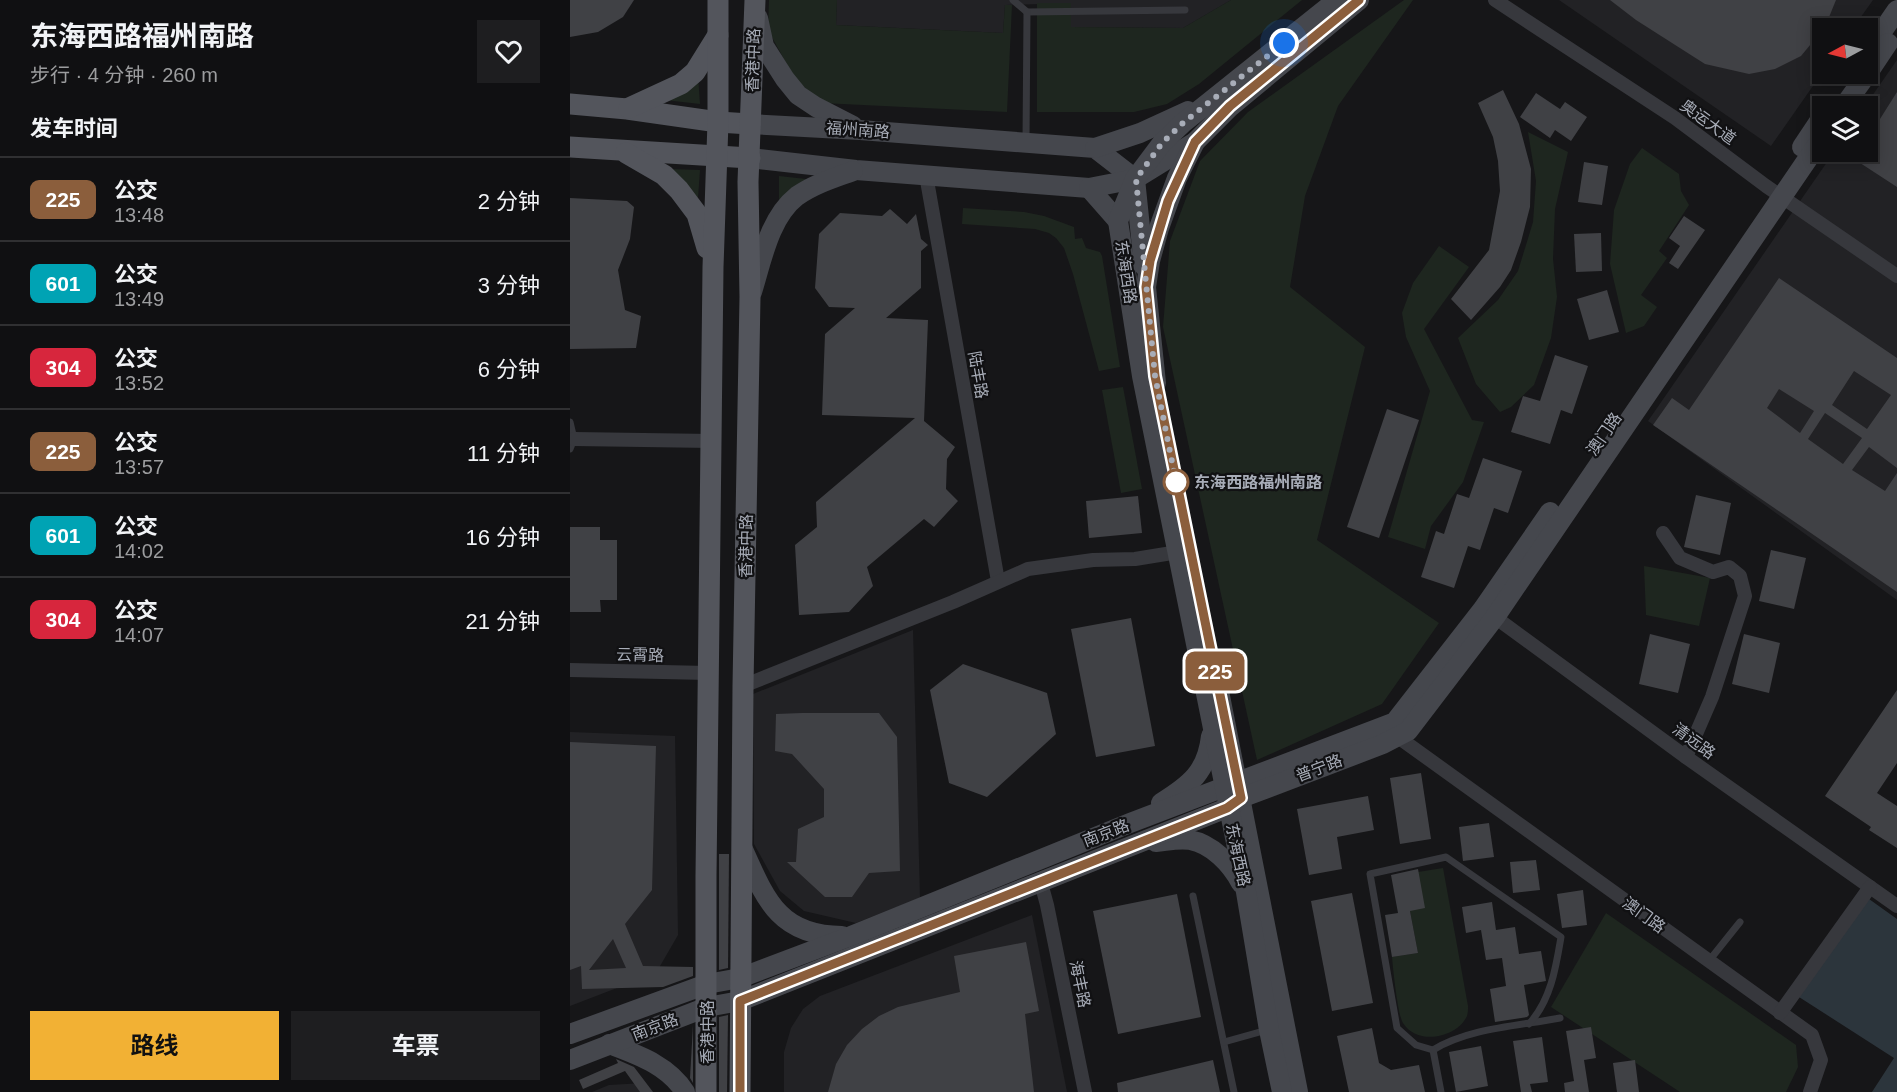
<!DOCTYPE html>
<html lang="zh">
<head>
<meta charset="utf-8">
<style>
  body { margin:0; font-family:Helvetica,"Noto Sans SC",sans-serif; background:#1e1e20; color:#f1f3f6; height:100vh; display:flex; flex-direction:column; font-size:22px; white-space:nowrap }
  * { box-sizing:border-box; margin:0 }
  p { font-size:20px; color:#9c9d9f }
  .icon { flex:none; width:33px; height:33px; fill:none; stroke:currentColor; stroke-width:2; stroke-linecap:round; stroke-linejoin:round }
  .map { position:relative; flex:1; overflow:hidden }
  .panel { display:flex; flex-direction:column; background:#101012; width:570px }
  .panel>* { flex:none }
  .badge { padding:0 12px; border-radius:9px; font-size:21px; line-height:39px }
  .needle { width:39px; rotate:263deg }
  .tools { position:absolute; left:1242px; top:18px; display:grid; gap:12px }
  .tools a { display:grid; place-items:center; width:66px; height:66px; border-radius:0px; background:#101012; box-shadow:0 3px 15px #0003,0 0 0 2px #303032; font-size:30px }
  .you { position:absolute; width:30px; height:30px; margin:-15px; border:4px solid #fff; border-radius:50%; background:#1a73e8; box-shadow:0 0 0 9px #1a73e833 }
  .map>.badge { position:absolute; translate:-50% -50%; box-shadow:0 0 0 3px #fff }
  h2 { padding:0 30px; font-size:22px; line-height:54px }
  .round { display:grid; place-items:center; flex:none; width:63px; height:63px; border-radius:0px; background:#1e1e20 }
  .summary { display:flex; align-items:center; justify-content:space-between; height:102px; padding:0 30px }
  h1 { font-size:28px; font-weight:700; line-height:45px }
  .button { display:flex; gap:12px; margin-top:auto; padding:12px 30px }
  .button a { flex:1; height:69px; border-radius:0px; background:#f2b134; color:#111; font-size:24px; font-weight:700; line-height:69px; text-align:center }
  .button a+a { background:#1e1e20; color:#f1f3f6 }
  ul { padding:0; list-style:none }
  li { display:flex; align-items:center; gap:18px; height:84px; padding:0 30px; border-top:2px solid #303032 }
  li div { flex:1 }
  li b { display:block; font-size:22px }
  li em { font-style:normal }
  li .badge { min-width:66px; font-weight:700; text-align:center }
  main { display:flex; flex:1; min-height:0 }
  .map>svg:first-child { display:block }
</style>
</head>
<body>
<main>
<section class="panel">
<div class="summary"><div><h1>东海西路福州南路</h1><p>步行 · 4 分钟 · 260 m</p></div><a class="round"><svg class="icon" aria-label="heart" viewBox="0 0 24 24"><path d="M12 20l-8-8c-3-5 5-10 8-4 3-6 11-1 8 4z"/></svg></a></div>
<h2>发车时间</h2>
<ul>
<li><span class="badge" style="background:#8b5e3c;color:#fff">225</span><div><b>公交</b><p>13:48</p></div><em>2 分钟</em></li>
<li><span class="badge" style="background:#00a3b4;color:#fff">601</span><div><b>公交</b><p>13:49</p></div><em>3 分钟</em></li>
<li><span class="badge" style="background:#d7263d;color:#fff">304</span><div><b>公交</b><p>13:52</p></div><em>6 分钟</em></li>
<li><span class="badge" style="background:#8b5e3c;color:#fff">225</span><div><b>公交</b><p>13:57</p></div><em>11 分钟</em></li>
<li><span class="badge" style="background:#00a3b4;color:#fff">601</span><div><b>公交</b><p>14:02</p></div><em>16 分钟</em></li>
<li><span class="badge" style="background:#d7263d;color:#fff">304</span><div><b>公交</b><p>14:07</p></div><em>21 分钟</em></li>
</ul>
<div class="button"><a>路线</a><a>车票</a></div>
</section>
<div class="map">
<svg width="1327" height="1092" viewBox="0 0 1327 1092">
  <rect width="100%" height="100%" fill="#161618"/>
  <g fill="#222225">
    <path d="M267,0H661L613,28L501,27V3L435,5L433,33L266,25Z"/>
    <path d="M989,0H1303L1283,28H1252V73L1201,146Z"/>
    <path d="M1327,60V600L1078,421L1264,152H1298V106H1295Z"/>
    <path d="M343,630L350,898L286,923L234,911L210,891L184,844L183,694Z"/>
    <path d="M0,732L105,736L108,935L86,973L0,1006Z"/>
    <path d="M462,915L497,1092H214V1052L221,1028L233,1009L250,996Z"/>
    <path d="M74,1083V1092H22L39,1085Z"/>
  </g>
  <g fill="#1e261f">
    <path d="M199,0H267L266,25L433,33L435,5H442L437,112L252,103L225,79L198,30Z"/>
    <path d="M661,0H732L629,84L597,104L564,112H467V3H501V27L613,28Z"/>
    <path d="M834,0H843L768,106L735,196L720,287L795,347L747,540L869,623L812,704L687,760L593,327L600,241L630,161L678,112Z"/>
    <path d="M128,75L130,104L95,100Z"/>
    <path d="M958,132L998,152L985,209L983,259L987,297L981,338L964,385L941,407L930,412L906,384L888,338L928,300L948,271L963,222L966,181Z"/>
    <path d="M1072,148L1109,174L1111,191L1119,205L1089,251L1097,258L1071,295L1087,307L1074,326L1056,333L1040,264L1044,210L1060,164Z"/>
    <path d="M99,169L130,170L128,198Z"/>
    <path d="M209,176L254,181L209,213Z"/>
    <path d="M393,208L454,212L474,216L504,227L505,239L512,238L516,248L530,252L532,256L550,367L529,371L503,274L494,248L486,238L479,233L465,229L392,224Z"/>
    <path d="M869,246L899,267L854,329L902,420L914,422L893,482L861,526L855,549L818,537L860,391L836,337L832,313L843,283Z"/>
    <path d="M553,387L572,489L551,493L532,390Z"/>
    <path d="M1074,566L1140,578L1129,626L1076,615Z"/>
    <path d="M873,868L898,1006C898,1009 898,1013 897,1016C887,1038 847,1046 833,1023C828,1016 823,969 822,957L848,953L840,911L848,872Z"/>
    <path d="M1036,913L1226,1045L1228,1067L1216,1092H1110L981,1007Z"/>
  </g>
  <path fill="#2c353c" d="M1299,899L1327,919V1092H1302L1324,1058L1229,997Z"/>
  <g fill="#404145" fill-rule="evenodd">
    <path d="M0,0H64L53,17L28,32L0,37Z"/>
    <path d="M1040,0H1266L1255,27L1231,56L1205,69L1179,74L1135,64L1066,20Z"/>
    <path d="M933,90L949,124L961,169L960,207L951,242L941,270L930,287L901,320L881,299L919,250L930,191L928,161L923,137L908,103Z"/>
    <path d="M1327,92V187L1284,159L1288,152H1298V138Z"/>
    <path d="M966,93L990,109L995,102L1017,117L1001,141L985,130L980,138L950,117Z"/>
    <path d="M1014,162L1038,166L1032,205L1008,202Z"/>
    <path d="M0,198L57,201L64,207L60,239L48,270L55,310L71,316L66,348L0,349Z"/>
    <path d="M320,209L337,224L346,214L351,239L358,245L351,251V288L316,318L358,320L354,421L385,447L377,459L376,489L388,501L364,527L354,519L297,567L303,586L279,612L229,615L225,545L247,527L246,502L345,418L252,415L255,334L285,308L259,307L245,288L249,234L270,213L312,216Z"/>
    <path d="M1114,216L1135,230L1108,269L1099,263L1110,246L1099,238Z"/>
    <path d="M1031,233L1032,271L1006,272L1004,234Z"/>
    <path d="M1209,278L1327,358V468L1299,447L1282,470L1315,491L1327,473V592L1083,425L1102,398L1119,410ZM1284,371L1321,395L1297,429L1262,405ZM1209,389L1244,411L1230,433L1197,408ZM1255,413L1292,438L1273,464L1238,439Z"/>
    <path d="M1037,290L1049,332L1019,340L1007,299Z"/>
    <path d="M985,355L1018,366L1002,414L991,410L980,444L941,432L953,396L970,401Z"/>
    <path d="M817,409L849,420L809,538L777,527Z"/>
    <path d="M913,458L952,471L938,513L924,508L910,550L898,546L884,588L851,577L866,531L874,534L887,494L899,498Z"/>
    <path d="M1126,495L1161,503L1150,555L1114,547Z"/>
    <path d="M568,496L572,533L519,538L516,501Z"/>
    <path d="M0,527H30V540H47V600H30L31,612H0Z"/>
    <path d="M1201,550L1236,558L1224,609L1189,601Z"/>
    <path d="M561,618L585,746L526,757L501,629Z"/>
    <path d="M1080,634L1120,644L1108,693L1069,684Z"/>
    <path d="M1174,634L1210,643L1199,693L1162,684Z"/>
    <path d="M393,664L477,693L486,734L417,797L379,783L360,690Z"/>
    <path d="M1327,690V763L1307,793L1327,806V848L1299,830L1301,827L1255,796Z"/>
    <path d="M232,713H309L327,737L330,871L299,873L282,897H255L217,862H226L228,829L254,817V789L222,754L205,751L206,714Z"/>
    <path d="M0,742L86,746L82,890L55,924L73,966L123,967V976L93,987L12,989L11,966L0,970ZM43,939L56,968L19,970Z"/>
    <path d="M851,773L861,839L830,844L820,778Z"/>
    <path d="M798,796L804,830L767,837L772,869L739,875L727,809Z"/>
    <path d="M919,823L924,857L893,861L889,827Z"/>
    <path d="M149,854H159L158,968L149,970Z"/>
    <path d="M966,860L970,890L943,893L940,862Z"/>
    <path d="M848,869L855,908L840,911L848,953L822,957L815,915L828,913L821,875Z"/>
    <path d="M1013,890L1017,925L992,928L987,894Z"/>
    <path d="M782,893L803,1003L762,1011L741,901Z"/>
    <path d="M607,894L631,1017L548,1034L523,911Z"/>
    <path d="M922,902L926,930L945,927L949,954L971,951L976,981L954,985L959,1015L957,1017L925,1022L920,989L936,986L932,958L916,960L911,930L896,933L892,907Z"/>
    <path d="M456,942L469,1011L455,1014L464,1092H258L266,1064L277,1045L292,1029L309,1016L328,1007L390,992L384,956Z"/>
    <path d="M158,1015L157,1092H149V1017Z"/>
    <path d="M123,1025V1083L120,1078Z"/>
    <path d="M1021,1027L1026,1058L1014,1060L1019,1092H995L994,1083L1004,1081L996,1031Z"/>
    <path d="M802,1028L809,1063L821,1070L849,1065L855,1092H779L767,1036Z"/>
    <path d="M972,1037L978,1082L960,1084L962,1092H951L943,1041Z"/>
    <path d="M911,1046L918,1086L886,1092L879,1052Z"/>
    <path d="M46,1059L64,1067L83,1092H70L55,1071L13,1089L9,1080L48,1063Z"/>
    <path d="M643,1060L650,1092H548L547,1083Z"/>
    <path d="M1065,1060L1069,1092H1047L1043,1063Z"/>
  </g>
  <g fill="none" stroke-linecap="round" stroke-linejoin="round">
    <g stroke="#37383d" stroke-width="7">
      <path d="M443,0L457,12L615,10"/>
      <path d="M456,141L457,12"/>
      <path d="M0,422L4,439L0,449"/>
      <path d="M623,896L664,1092"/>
      <path d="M1138,962L1170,922"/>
      <path d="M654,1042L697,1030"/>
      <path d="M863,1050C899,1028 948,1026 990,1018"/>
      <path d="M871,1092L863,1050L846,1045L827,1028L800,874L876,857L991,937C986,967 981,1000 959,1024"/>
    </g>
    <g stroke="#37383d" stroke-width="14">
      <path d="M925,0L1105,118L1196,186L1327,276"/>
      <path d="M356,175L428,581"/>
      <path d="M4,439L142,441"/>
      <path d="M1093,533L1110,558L1143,572L1159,567L1170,576L1175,596L1142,697L1116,757"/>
      <path d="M918,612L1116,757L1327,906"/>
      <path d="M0,670L138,673"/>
      <path d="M173,686L383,602L458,569L523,560L565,559L608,552"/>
      <path d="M828,737L1242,1035L1251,1060L1240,1092"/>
      <path d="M471,883L477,905L515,1092"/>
      <path d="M1210,1013L1300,887"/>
    </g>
    <g stroke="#45474d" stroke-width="20">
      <path d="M188,18L194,46L215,79L228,95L246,107L283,126"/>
      <path d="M1298,52L1327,10"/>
      <path d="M1298,73L1318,43"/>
      <path d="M1274,106L1297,74"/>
      <path d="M180,124L290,130L525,148L565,179L574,266"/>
      <path d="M1232,147L1252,117"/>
      <path d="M525,148L570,133L618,111"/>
      <path d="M180,158L286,170L519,188L565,179L625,142"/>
      <path d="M519,188L548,221"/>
      <path d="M182,292C192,260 199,218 227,196C244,184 264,178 283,171"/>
      <path d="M586,383L576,287L580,261L589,228L607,178L625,142L660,107L789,0"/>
      <path d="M648,686L728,1092"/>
      <path d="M591,803C620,785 637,772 641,736"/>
      <path d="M586,842C597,841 609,838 620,840C642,844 661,864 671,883"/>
      <path d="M172,847C195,898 208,936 272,936"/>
      <path d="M0,1034L137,984L170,978L281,936L560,823L825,722L913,609L980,512"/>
      <path d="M39,1044C68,1055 98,1065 115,1092"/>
      <path d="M0,1060L137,1007L170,1001L657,808L671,798L813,744L838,731L925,617L1252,138"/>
      <path d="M712,1092L699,1030L676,892L572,376L548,221L565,179L592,143L613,123L767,0"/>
    </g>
    <g stroke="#53555c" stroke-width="21">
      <path d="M0,104L57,109L148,122L180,124"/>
      <path d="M59,108L111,84L125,72L148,35"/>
      <path d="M0,147L180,158"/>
      <path d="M56,153L94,175L109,190L127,214L137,248"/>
      <path d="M136,1092V876L143,267L148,122V0"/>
      <path d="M170,1092L173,686L180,297L178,182L185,0"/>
    </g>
  </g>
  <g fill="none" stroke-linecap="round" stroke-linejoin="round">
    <defs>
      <path id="line" d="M170,1092V1001L657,808L671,798L585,376L576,287L580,261L598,201L625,142L660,106L789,0"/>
    </defs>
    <use href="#line" stroke="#fff" stroke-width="14"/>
    <use href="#line" stroke="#8b5e3c" stroke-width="9"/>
    <path stroke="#a8adb8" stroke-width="6" stroke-dasharray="0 10.8" d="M606,482L607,487L585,376L566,179L592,143L613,123L714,43"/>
  </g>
  <circle fill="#fff" stroke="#8b5e3c" stroke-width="3" cx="606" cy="482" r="12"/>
  <g text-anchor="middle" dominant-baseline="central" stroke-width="4.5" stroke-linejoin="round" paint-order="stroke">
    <g font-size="16" fill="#a8adb8" stroke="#111113">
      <text transform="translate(183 60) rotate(-88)">香港中路</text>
      <text transform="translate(1138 122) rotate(36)">奥运大道</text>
      <text transform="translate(288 130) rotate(4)">福州南路</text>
      <text transform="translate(556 272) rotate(81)">东海西路</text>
      <text transform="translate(408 375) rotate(80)">陆丰路</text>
      <text transform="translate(1034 434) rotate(-55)">澳门路</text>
      <text transform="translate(176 546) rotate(-89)">香港中路</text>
      <text transform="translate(70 655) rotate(1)">云霄路</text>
      <text transform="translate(1124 741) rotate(36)">清远路</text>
      <text transform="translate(749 768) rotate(-21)">普宁路</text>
      <text transform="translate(536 833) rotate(-21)">南京路</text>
      <text transform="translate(668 855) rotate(78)">东海西路</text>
      <text transform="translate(1074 915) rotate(36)">澳门路</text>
      <text transform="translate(510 984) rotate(78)">海丰路</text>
      <text transform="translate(85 1027) rotate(-21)">南京路</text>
      <text transform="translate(137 1032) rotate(-90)">香港中路</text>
    </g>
    <g font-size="16" font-weight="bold" fill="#a8adb8" stroke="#111113" text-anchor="start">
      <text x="624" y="482">东海西路福州南路</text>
    </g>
  </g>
</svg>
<div class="tools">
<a><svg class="needle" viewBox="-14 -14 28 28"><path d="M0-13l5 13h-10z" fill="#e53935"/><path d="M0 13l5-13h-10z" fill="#9c9d9f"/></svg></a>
<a><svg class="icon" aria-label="layers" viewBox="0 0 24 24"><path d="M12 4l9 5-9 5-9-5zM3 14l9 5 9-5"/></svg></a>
</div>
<div class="you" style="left:714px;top:43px"></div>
<b class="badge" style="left:645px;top:671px;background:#8b5e3c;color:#fff">225</b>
</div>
</main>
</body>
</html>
